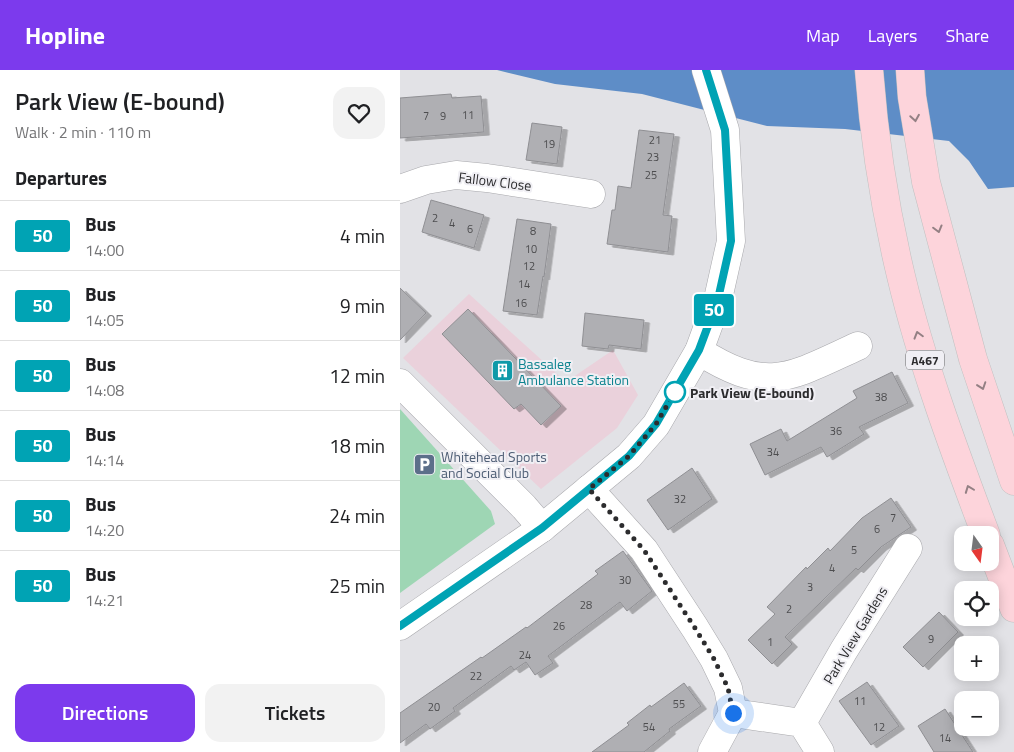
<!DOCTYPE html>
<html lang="en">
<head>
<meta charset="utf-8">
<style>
  body { margin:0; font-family:"Titillium Web",sans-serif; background:#f2f2f2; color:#202124; height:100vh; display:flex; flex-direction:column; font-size:19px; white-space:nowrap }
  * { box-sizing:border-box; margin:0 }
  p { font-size:16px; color:#757577 }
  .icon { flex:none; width:28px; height:28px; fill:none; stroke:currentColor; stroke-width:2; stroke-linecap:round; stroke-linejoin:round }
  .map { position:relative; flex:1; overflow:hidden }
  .side { display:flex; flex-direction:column; background:#fff; width:400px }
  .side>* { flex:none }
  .badge { padding:0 10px; border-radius:4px; font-size:18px; line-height:32px }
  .needle { width:32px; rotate:166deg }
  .controls { position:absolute; left:554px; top:456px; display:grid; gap:10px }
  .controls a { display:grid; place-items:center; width:45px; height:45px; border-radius:10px; background:#fff; box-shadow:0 2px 12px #0003; font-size:25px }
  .you { position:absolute; width:25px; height:25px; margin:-12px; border:4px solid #fff; border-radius:50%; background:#1a73e8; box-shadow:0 0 0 8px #1a73e833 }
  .map>.badge { position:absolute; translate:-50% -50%; box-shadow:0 0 0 2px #fff }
  h2 { padding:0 15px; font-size:19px; line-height:45px }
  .round { display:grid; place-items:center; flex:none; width:52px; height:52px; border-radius:15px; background:#f2f2f2 }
  .overview { display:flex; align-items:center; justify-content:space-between; height:85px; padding:0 15px }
  h1 { font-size:24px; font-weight:600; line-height:38px }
  .button { display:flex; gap:10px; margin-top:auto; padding:10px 15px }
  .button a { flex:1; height:58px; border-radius:15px; background:#7c3aed; color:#fff; font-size:20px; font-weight:600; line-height:58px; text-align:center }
  .button a+a { background:#f2f2f2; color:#202124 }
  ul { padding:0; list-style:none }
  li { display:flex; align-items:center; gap:15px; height:70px; padding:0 15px; border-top:1px solid #e0e0e0 }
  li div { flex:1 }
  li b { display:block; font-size:19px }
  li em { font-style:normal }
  li .badge { min-width:55px; font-weight:700; text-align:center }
  header { display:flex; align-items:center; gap:30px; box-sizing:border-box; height:70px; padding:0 25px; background:#7c3aed; color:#fff }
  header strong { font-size:24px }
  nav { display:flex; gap:28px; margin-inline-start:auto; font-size:18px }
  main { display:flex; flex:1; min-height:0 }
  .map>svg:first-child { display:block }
</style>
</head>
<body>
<header>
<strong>Hopline</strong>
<nav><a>Map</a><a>Layers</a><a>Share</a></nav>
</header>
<main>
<section class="side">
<div class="overview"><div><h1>Park View (E-bound)</h1><p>Walk · 2 min · 110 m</p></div><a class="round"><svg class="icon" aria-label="heart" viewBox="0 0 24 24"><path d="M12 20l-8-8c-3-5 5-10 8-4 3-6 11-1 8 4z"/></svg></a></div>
<h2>Departures</h2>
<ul>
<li><span class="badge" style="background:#00a3b4;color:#fff">50</span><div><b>Bus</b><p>14:00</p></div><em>4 min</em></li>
<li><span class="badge" style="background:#00a3b4;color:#fff">50</span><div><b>Bus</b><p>14:05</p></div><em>9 min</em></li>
<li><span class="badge" style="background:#00a3b4;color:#fff">50</span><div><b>Bus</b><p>14:08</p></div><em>12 min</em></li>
<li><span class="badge" style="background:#00a3b4;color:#fff">50</span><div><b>Bus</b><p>14:14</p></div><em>18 min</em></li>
<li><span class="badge" style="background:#00a3b4;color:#fff">50</span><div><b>Bus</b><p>14:20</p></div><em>24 min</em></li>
<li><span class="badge" style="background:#00a3b4;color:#fff">50</span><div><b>Bus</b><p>14:21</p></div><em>25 min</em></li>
</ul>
<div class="button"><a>Directions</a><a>Tickets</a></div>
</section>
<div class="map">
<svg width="614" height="682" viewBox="0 0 614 682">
  <defs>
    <filter id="shadow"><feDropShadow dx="5.5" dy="3" stdDeviation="0" flood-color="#0004"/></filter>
  </defs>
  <rect width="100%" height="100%" fill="#e2e2e6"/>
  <path fill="#ead1db" d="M69,224L166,312L213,280L238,325L217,358L141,419L3,288Z"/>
  <path fill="#9ed6b4" d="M0,339L91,441L95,454L0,523Z"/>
  <path fill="#5e8dc7" d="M97,0H614V117L588,119L569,91L549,71L445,59L367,56L242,24L155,14Z"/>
  <g fill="#afafb3" stroke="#8f8f93" filter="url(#shadow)">
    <path d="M51,24L52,28L81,26L84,62L0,68V28Z"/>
    <path d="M132,53L162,57L157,94L126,90Z"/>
    <path d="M239,60L274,64L263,145L272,146L268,182L207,174L212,140H215L218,116L231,118Z"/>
    <path d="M31,130L84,145L74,178L22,162Z"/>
    <path d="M117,149L151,154L144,207L143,206L137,245L103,241Z"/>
    <path d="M0,218L26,243L0,270Z"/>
    <path d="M68,239L161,336L141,355L121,334L114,339L42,264Z"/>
    <path d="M185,243L244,250L241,279L209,275L208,279L182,276Z"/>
    <path d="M492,302L508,333L459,357L464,364L427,387L421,377L365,405L350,374L381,359L387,371L457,328L453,321Z"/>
    <path d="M292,398L312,429L268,460L247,430Z"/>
    <path d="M491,428L511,457L481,477L458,500L456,498L385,567L392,574L372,594L348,570L375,544L367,537L406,497L407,499L428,478L430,481L462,448Z"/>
    <path d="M223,481L252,521L227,541L220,532L148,586L153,593L135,605L126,592L114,600L111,596L53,638L55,641L30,659L26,654L0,673V643L81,587L82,588L126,557L127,558L198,504L195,501Z"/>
    <path d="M539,542L558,562L523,597L503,577Z"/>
    <path d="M467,612L499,656L471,675L439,631Z"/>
    <path d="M284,613L301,636L269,659L270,661L244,682H192L229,655L227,653L250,635L251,637Z"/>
    <path d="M545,639L573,682H534L518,656Z"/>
  </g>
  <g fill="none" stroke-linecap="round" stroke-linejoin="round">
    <defs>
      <g id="street">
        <path d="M0,119L26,110L56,105L87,108L191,124"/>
        <path d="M299,281C368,325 390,307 458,276"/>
        <path d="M0,313L124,437L142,458"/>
        <path d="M189,419L244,480L295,558L314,589L328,618L333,643L312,682"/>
        <path d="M333,643L402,653L420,682"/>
        <path d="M402,653L444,580L508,478"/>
      </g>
      <path id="secondary" d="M0,556L142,458L229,386L256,355L299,281L318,229L331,171L325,60L306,0"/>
      <g id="primary">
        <path d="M469,0C474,68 485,139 501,206C522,294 554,380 586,465"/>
        <path d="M510,0L512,27L526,112L573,289L614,411"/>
        <path d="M590,475L614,538"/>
      </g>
    </defs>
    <use href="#street" stroke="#a8a8ac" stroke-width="29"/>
    <use href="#secondary" stroke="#a8a8ac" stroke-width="29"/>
    <use href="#primary" stroke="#c0c0c0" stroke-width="29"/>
    <use href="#street" stroke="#fff" stroke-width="28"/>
    <use href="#secondary" stroke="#fff" stroke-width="28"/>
    <use href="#primary" stroke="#fdd4db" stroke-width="28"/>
  </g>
  <defs><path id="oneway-chevron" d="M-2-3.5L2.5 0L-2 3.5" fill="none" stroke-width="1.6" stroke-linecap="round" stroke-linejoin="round" transform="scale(1.25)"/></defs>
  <g stroke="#948084">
    <use href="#oneway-chevron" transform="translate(515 48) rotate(81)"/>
    <use href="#oneway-chevron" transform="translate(538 159) rotate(75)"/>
    <use href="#oneway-chevron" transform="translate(518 265) rotate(-106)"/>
    <use href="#oneway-chevron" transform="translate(582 316) rotate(71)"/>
    <use href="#oneway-chevron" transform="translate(569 419) rotate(-111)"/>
  </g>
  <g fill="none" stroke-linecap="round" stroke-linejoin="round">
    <defs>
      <path id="line" d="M0,556L142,458L229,386L256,354L299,280L318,229L331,171L325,60L306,0"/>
    </defs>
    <use href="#line" stroke="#fff" stroke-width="11"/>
    <use href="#line" stroke="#00a3b4" stroke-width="8"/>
    <path stroke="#2c2c2e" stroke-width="5" stroke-dasharray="0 9" d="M275,322L256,354L229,386L189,419L244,480L295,558L314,589L328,618L333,643"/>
  </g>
  <defs>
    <symbol id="building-square" viewBox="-11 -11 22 22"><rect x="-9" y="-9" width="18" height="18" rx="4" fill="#0f9aa8" stroke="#f0eff4"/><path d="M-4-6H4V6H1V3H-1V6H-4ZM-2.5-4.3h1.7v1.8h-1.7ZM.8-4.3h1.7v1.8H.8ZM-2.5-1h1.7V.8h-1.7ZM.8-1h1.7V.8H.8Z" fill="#fff"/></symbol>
    <symbol id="parking-square" viewBox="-11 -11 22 22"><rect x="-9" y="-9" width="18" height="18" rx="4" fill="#5c6f8a" stroke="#f0eff4"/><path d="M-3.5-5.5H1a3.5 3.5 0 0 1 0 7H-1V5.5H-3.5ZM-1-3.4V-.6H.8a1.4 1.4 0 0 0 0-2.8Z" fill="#fff"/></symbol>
  </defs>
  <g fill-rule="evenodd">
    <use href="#building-square" x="90" y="288" width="25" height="25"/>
    <use href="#parking-square" x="12" y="382" width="25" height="25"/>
  </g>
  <circle fill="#fff" stroke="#00a3b4" stroke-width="2.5" cx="275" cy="322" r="10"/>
  <g text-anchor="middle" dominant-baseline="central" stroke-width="4" stroke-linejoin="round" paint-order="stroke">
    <g font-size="11" fill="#4d4d4f">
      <text x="68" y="45">11</text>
      <text x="26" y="46">7</text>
      <text x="43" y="46">9</text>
      <text x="255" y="70">21</text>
      <text x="149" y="74">19</text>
      <text x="253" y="87">23</text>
      <text x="251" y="105">25</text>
      <text x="35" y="148">2</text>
      <text x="52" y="153">4</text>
      <text x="70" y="159">6</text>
      <text x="133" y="161">8</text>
      <text x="131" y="179">10</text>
      <text x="129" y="196">12</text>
      <text x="124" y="214">14</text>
      <text x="121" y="233">16</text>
      <text x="481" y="327">38</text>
      <text x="436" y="361">36</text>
      <text x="373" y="382">34</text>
      <text x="280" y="429">32</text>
      <text x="493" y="448">7</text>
      <text x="477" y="459">6</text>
      <text x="454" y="480">5</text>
      <text x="432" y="498">4</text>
      <text x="225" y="510">30</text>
      <text x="410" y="517">3</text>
      <text x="186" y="535">28</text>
      <text x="389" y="539">2</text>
      <text x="159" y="556">26</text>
      <text x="531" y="569">9</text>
      <text x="370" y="572">1</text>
      <text x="125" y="585">24</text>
      <text x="76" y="606">22</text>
      <text x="460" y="631">11</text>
      <text x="279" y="634">55</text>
      <text x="34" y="637">20</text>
      <text x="249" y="657">54</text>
      <text x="479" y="657">12</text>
      <text x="545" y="668">14</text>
    </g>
    <rect fill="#f0eff4" stroke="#676669" stroke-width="1" x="506" y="280.5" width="38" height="19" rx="4"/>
    <g font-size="12" font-weight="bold" fill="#2c2c2e">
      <text x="525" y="290">A467</text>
    </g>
    <g font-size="14" fill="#2c2c2e" stroke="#f0eff4">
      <text transform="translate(95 111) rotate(7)">Fallow Close</text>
      <text transform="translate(455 565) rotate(-59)">Park View Gardens</text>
    </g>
    <g font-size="14" fill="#0d838f" stroke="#f0eff4" text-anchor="start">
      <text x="118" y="293">Bassaleg<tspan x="118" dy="16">Ambulance Station</tspan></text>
    </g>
    <g font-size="14" font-weight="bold" fill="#2c2c2e" stroke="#f0eff4" text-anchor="start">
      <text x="290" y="322">Park View (E-bound)</text>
    </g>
    <g font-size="14" fill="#4e5e75" stroke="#f0eff4" text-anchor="start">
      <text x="41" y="386">Whitehead Sports<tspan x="41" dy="16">and Social Club</tspan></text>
    </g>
  </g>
</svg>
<div class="controls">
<a><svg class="needle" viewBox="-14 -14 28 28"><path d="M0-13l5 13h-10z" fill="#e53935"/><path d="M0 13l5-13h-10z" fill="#757577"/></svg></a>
<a><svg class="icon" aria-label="locate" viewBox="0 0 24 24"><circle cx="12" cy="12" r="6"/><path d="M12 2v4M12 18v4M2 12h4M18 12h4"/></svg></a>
<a>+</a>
<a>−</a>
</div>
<div class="you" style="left:333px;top:643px"></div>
<b class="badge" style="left:314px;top:240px;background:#00a3b4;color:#fff">50</b>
</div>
</main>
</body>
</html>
